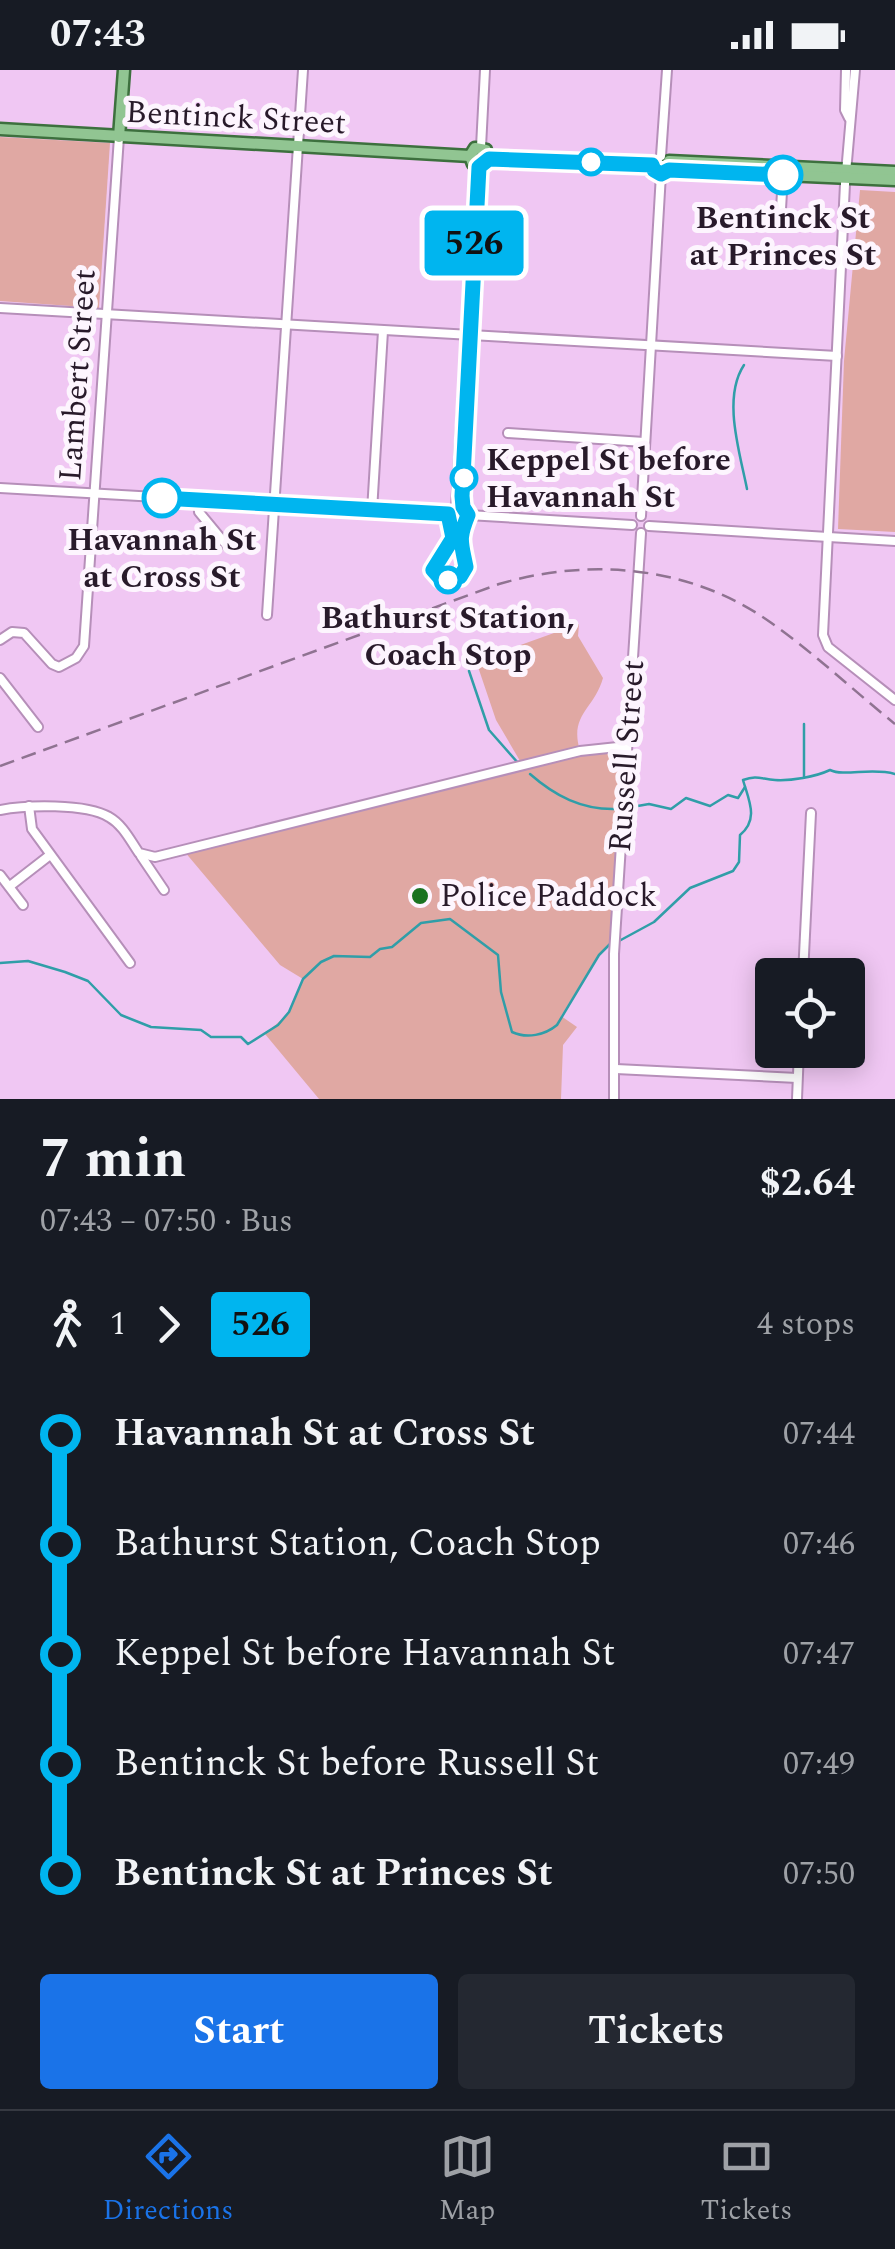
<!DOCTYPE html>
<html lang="en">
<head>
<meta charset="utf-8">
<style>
  body { margin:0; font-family:Spectral,serif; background:#242831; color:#f1f3f6; height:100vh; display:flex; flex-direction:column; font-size:38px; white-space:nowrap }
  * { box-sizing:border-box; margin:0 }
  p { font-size:32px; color:#9ea1a6 }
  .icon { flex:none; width:55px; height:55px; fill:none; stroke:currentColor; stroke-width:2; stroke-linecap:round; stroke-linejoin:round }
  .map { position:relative; height:1029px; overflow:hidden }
  .side { display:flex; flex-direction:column; background:#171b24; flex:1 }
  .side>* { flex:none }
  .badge { padding:0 20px; border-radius:8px; font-size:35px; line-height:65px }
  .tools { position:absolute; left:755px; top:888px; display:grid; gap:20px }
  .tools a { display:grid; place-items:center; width:110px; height:110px; border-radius:10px; background:#171b24; box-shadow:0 5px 25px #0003; font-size:50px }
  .map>.badge { position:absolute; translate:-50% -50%; box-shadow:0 0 0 5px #fff }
  .legs { display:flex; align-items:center; gap:15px; height:110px; padding:0 40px; font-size:32px }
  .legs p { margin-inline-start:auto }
  .head { display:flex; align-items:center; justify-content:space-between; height:170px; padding:0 40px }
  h1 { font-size:55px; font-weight:700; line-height:75px }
  .primary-button { display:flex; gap:20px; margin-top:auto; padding:20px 40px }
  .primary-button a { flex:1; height:115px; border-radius:10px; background:#1a73e8; color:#fff; font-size:40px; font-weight:700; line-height:115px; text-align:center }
  .primary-button a+a { background:#242831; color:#f1f3f6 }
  ul { padding:0 40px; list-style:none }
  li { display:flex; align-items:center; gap:35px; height:110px; font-size:38px }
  li i { display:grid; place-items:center; width:15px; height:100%; margin:0 12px; background:currentColor }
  li i::after { content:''; width:25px; height:25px; margin:-12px; border:8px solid; border-radius:50%; background:#171b24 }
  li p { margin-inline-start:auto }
  li:first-child i { background:linear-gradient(#0000 50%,currentColor 0) }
  li:last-child i { background:linear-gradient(currentColor 50%,#0000 0) }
  .status { display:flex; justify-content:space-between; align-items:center; height:70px; padding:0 50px; background:#171b24; direction:ltr }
  .status svg { height:28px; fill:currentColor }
  .dock { display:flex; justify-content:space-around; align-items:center; height:140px; border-top:2px solid #363941; background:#171b24; font-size:28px; color:#9ea1a6 }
  .dock a { display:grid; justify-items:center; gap:5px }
  .dock .on { color:#1a73e8 }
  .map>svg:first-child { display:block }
</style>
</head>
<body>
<div class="status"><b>07:43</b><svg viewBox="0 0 49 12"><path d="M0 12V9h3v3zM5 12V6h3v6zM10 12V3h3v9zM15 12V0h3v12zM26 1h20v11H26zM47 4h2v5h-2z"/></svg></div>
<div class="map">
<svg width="895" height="1029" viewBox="0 0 895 1029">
  <rect width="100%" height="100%" fill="#f0c7f3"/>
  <g fill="#e0a8a3">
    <path d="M0,67L110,73L99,238L0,231Z"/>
    <path d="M860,120L895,122V462L838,459L844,291Z"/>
    <path d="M579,554L578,566L603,608C594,640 569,644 580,681L627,676L614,871L599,885L561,946L577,957L563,975L561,1029H319L265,964L289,943L303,909L280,895L184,781L523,696L496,650L476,591Z"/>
  </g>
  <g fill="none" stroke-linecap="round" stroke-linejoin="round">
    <g stroke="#309ea8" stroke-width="2.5">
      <path d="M744,295C722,328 740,383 747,419"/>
      <path d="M469,601L489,660L519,694"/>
      <path d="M530,704C555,726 582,740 616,739"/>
      <path d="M804,707V654"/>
      <path d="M632,737L649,734L671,739L686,728L710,736L728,725L738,728L745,717"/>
      <path d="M619,871L654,852L690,818L733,801L739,792L740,765C759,749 749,731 743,710C757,705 761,709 775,710C791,711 815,707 830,700C845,707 871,697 895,704"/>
      <path d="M0,893L28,891L65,902L88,911L121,945L151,957L201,960L211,967H241L248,974L278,955L289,942L303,909L321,892L334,886L370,887L380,879L392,877L421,853L450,849L498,885L501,922L512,962C527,969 545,965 557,955L599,885L612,872"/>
    </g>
    <defs>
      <g id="minor">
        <path d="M846,0L845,40L849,48"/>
        <path d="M855,0L845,114L823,565L828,577L895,630"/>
        <path d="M481,77L485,0"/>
        <path d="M661,86L667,0"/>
        <path d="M780,156L783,105"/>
        <path d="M0,238L837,286"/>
        <path d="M508,363L644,372"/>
        <path d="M0,418L448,444"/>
        <path d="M198,430L199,442L228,477"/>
        <path d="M456,436L466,275"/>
        <path d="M463,437L471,288L468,265L479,97"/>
        <path d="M372,441L383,261"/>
        <path d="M448,444L450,451L458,455L466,451L467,442"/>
        <path d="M468,445L632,455"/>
        <path d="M641,446L661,104"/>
        <path d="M649,456L895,471"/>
        <path d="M267,545L303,0"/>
        <path d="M0,570L12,562L24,563L52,594L59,597L76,588L84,576L119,67"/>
        <path d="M0,608L38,657"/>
        <path d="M29,736L32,759L130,893"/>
        <path d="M0,740C25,735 86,733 109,747C123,755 130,770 139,783L155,787L580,681L627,676"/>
        <path d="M141,786L164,820"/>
        <path d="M0,805L23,835"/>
        <path d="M10,816L50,785"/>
        <path d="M803,905L811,743"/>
        <path d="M616,999L797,1008"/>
        <path d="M614,1029V884L641,463"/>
        <path d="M797,1029L799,980"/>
      </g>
      <g id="major">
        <path d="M0,59L470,86"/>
        <path d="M119,67L124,0"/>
        <path d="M470,86L475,78L486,80L489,89"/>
        <path d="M470,86L473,94L479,97L489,89"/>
        <path d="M489,89L652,95"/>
        <path d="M669,91L895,102"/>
        <path d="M669,100L895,110"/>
      </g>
    </defs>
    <use href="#minor" stroke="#b68fb9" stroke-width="12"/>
    <use href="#major" stroke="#3d703e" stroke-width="15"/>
    <use href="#minor" stroke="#fff" stroke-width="8"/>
    <use href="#major" stroke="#91c592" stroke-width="10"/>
    <path stroke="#8f7391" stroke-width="2.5" stroke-dasharray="15 8" stroke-linecap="butt" d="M0,696L499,514C591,487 691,496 770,552C814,583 853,620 895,654"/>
  </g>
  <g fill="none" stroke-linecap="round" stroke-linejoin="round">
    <defs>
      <path id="line-1" d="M162,428L448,444L453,468L433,500L441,509L460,507L466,497C461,471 458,470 468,445L463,437L462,426L479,97L489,89L652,95L654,100L661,104L669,100L783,105"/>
    </defs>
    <use href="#line-1" stroke="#fff" stroke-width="22"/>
    <use href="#line-1" stroke="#00b5ef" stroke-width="15"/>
  </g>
  <g fill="#fff" stroke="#00b5ef" stroke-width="5">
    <circle cx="591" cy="92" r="12"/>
    <circle cx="783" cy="105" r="18"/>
    <circle cx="464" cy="408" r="12"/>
    <circle cx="162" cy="428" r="18"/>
    <circle cx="448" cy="510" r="12"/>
  </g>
  <circle fill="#1a7320" stroke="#fdf5fe" stroke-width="4" cx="420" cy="826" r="10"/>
  <g text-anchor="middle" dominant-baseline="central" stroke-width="10" stroke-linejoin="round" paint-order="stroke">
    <g font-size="32" fill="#281a2a" stroke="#fdf5fe">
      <text transform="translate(236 48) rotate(3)">Bentinck Street</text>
      <text transform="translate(78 305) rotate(-86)">Lambert Street</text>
      <text transform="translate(627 686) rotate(-86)">Russell Street</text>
    </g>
    <g font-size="32" font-weight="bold" fill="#281a2a" stroke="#fdf5fe">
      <text x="783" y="148">Bentinck St<tspan x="783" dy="37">at Princes St</tspan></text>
      <text x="486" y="390" text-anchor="start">Keppel St before<tspan x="486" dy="37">Havannah St</tspan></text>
      <text x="162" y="470">Havannah St<tspan x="162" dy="37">at Cross St</tspan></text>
      <text x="448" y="548">Bathurst Station,<tspan x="448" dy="37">Coach Stop</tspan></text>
    </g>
    <g font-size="32" fill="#281a2a" stroke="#fdf5fe" text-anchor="start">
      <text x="440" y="826">Police Paddock</text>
    </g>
  </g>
</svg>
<div class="tools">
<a><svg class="icon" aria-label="locate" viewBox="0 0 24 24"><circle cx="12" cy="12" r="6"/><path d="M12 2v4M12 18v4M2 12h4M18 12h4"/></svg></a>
</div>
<b class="badge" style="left:474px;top:173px;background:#00b5ef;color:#111">526</b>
</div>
<section class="side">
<div class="head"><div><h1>7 min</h1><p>07:43 – 07:50 · Bus</p></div><b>$2.64</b></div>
<div class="legs"><svg class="icon" aria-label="walk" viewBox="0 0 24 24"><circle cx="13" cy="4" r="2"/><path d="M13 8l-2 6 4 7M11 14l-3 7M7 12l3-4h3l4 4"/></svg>1<svg class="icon" aria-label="forward" viewBox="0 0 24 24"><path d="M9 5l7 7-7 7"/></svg><b class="badge" style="background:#00b5ef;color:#111">526</b><p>4 stops</p></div>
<ul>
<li><i style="color:#00b5ef"></i><b>Havannah St at Cross St</b><p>07:44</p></li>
<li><i style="color:#00b5ef"></i><span>Bathurst Station, Coach Stop</span><p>07:46</p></li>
<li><i style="color:#00b5ef"></i><span>Keppel St before Havannah St</span><p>07:47</p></li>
<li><i style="color:#00b5ef"></i><span>Bentinck St before Russell St</span><p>07:49</p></li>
<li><i style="color:#00b5ef"></i><b>Bentinck St at Princes St</b><p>07:50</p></li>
</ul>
<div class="primary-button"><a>Start</a><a>Tickets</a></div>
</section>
<nav class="dock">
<a class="on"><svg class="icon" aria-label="directions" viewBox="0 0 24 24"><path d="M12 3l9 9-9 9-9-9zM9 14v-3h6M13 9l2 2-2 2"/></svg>Directions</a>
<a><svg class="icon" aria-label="map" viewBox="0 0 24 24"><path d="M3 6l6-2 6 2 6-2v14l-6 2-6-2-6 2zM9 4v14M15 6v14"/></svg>Map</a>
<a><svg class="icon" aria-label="tickets" viewBox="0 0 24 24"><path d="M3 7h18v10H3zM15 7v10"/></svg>Tickets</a>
</nav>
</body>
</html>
